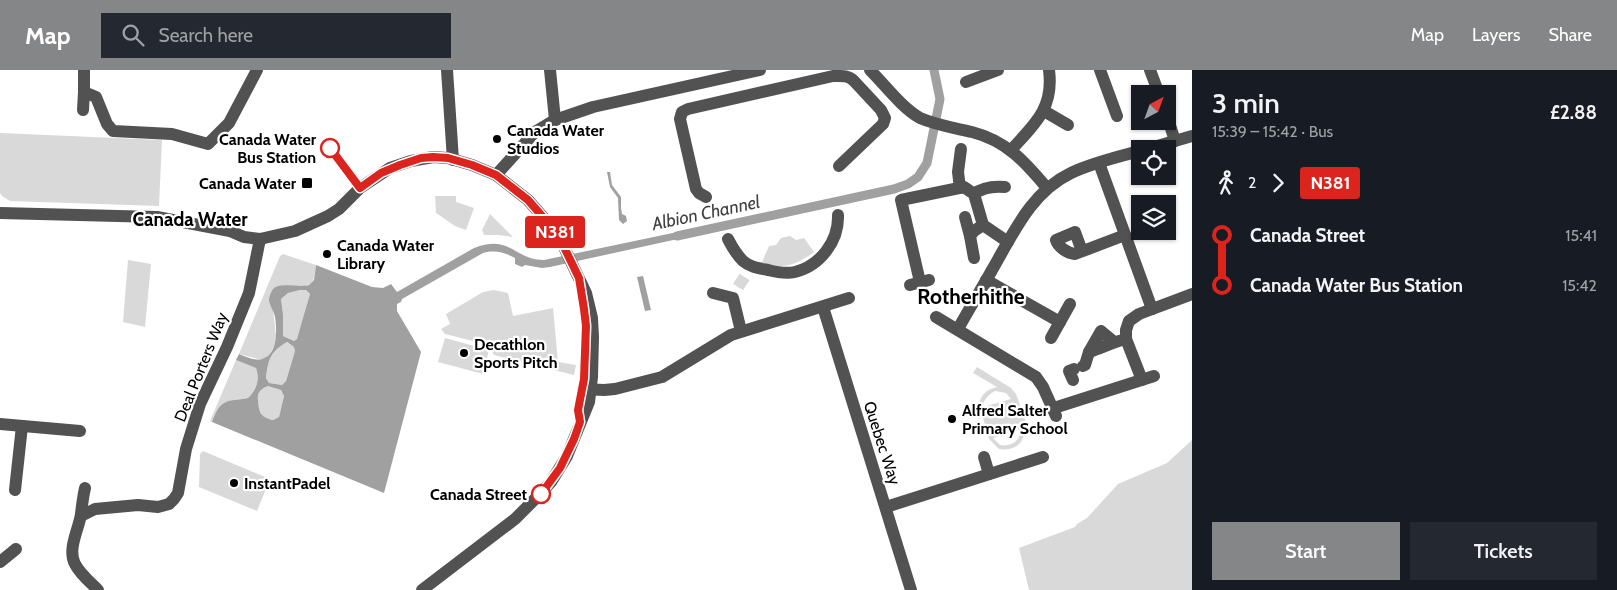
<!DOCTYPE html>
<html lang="en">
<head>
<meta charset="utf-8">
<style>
  body { margin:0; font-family:Cabin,sans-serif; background:#242831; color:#f1f3f6; height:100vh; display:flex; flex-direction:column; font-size:19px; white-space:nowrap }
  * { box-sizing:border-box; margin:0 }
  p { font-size:16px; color:#9ea1a6 }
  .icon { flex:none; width:28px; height:28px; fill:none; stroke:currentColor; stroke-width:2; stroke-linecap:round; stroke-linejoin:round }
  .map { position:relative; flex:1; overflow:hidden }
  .details { display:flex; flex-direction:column; background:#171b24; width:425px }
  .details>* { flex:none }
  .badge { padding:0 10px; border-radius:4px; font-size:18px; line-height:32px }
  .needle { width:32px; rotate:41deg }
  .controls { position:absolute; left:1131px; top:15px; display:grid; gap:10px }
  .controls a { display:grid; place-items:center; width:45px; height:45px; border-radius:0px; background:#171b24; box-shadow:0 1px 4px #0004; font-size:25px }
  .map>.badge { position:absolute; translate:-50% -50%; box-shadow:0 0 0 2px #fff }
  .legs { display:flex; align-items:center; gap:8px; height:55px; padding:0 20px; font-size:16px }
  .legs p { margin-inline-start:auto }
  .summary { display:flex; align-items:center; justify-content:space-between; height:85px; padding:0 20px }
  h1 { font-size:28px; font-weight:600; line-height:38px }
  .button { display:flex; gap:10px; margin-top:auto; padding:10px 20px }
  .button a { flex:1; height:58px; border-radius:0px; background:#858687; color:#fff; font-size:20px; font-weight:600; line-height:58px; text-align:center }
  .button a+a { background:#242831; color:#f1f3f6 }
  ul { padding:0 20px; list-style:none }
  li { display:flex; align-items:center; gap:18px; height:50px; font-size:19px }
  li i { display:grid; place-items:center; width:8px; height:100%; margin:0 6px; background:currentColor }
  li i::after { content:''; width:12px; height:12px; margin:-6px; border:4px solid; border-radius:50%; background:#171b24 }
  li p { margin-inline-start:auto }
  li:first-child i { background:linear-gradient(#0000 50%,currentColor 0) }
  li:last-child i { background:linear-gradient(currentColor 50%,#0000 0) }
  header { display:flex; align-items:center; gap:30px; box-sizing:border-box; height:70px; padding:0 25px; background:#858687; color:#fff }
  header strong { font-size:24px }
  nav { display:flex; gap:28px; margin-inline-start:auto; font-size:18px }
  .search { width:350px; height:45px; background:#242831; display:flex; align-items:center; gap:12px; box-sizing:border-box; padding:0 18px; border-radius:0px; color:#9ea1a6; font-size:19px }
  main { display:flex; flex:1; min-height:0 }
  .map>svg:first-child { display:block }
</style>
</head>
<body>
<header>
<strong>Map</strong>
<div class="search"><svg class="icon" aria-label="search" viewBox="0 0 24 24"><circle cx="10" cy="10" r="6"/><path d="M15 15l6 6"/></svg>Search here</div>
<nav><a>Map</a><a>Layers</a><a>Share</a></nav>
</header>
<main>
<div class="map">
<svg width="1192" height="520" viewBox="0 0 1192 520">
  <rect width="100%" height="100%" fill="#fff"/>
  <g fill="#d9d9d9" fill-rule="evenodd">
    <path d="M0,63L162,70L159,136L10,131L2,126L0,123Z"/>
    <path d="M435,126H456V132L474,138L466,160L455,156L436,143Z"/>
    <path d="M490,144L513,167L498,165H484L482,160Z"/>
    <path d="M790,166L796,170L804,168L814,182C800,193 780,202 762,192L769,176L776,175L781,168Z"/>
    <path d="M283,184L316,195C314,203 316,213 306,216H277L273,240L276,266L274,276L270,284L264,289H258L239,284L280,186Z"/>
    <path d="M128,190L151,194L145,257L123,252Z"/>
    <path d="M300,220H306L310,224L299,264L297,269L294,271L283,266V244L281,229L288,223Z"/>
    <path d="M494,220L508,223L513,246L553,238L558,292L576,295L574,305L494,285L489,275L445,264L441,259L450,254L446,244L483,222Z"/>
    <path d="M445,268L489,280L483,304L438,292Z"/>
    <path d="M286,272L294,277L295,281L286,311L282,315L269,313L266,308C268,288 270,284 286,272Z"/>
    <path d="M236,290L256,298C260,310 257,319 248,328C227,332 221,327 212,352L210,351Z"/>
    <path d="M977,297L1011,318L1016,324L1026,352C1023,357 1025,359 1024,364C1022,377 1010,381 999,379L989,369L979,334C981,324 988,319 997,317L973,303ZM995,321L1006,323L1011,329L983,337C983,330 988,325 995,321ZM1021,359C1020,371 1012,377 1000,375L993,368Z"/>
    <path d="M268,316L281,320L284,326L279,347L273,350C260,347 259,342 258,330C257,322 261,319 268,316Z"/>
    <path d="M1192,370V520H1029L1019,478L1075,457L1077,454L1087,448L1118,414L1167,393Z"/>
    <path d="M203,381L270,409L257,441L199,417L200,384Z"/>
  </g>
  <g fill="#a0a0a0" fill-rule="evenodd">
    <path d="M607,102H610L612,115L621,127V138L622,144L626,146L627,151L623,154L619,150L618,128L610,117Z"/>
    <path d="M687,160V167L550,197L542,198L525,195L522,197L515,194V188C504,182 495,180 483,183L402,229L401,232L397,234V241L421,282L384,423L212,352C221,327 227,332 248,328C257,319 260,310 256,298L236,290L239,284C246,287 255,291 262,289C278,285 277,260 275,247C274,241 269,235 269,229C270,225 271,221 274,218C281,212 300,218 309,215L314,210L316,195L372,217L383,218L391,214L397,222L474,178C511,164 514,190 544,190ZM300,220H306L310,224L297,269L294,271L283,266V244L281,229L288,223ZM287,272L294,277L295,281L286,311L282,315L269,313L266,308C268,290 270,282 287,272ZM268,316L281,320L284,326L279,347L273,350C260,347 259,342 258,330C257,322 261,319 268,316Z"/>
    <path d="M643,206L651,240L645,241L637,207Z"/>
  </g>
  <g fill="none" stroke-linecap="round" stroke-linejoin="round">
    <path stroke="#a0a0a0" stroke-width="9" d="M677,166L894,119L908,114L918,107L927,93L940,29L934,0"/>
    <path stroke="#d9d9d9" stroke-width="12" stroke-dasharray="12 6" stroke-linecap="butt" d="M738,217L748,202"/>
    <g stroke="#525252" stroke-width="12">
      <path d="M84,0V22L96,27L107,54L113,61L172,64L208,74L229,53L257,0"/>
      <path d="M447,0L453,90"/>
      <path d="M550,0L555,50"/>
      <path d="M870,0C885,15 902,38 920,48C936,55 955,58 972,62C1007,71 1025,92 1047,118"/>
      <path d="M1100,0L1117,46"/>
      <path d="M1150,0L1159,24"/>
      <path d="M966,12L998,0"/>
      <path d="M83,40L84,22"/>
      <path d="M1044,41L1068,55"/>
      <path d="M1168,49L1175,71"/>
      <path d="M1147,79L1192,66"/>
      <path d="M1011,80C1035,54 1054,38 1049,0"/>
      <path d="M1099,93L1152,239"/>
      <path d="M496,105L535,62L555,50L593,37L760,0"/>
      <path d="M960,118L958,102L961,79"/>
      <path d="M974,124C983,117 994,116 1005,117"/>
      <path d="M706,127L699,123L696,119L680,49L682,42L688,39L833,6C841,6 848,5 854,11L881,40L885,48L883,54L839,96"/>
      <path d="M0,143L157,147L230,161L244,167L260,169L295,161L328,146L339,139L360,118L390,98L411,91L433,87L448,88L472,95L496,105L528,130L549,154L562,173L586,223L592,248L593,267L592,307L589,332L567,386L551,412L539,425L515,449L422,520"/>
      <path d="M965,147L970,166"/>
      <path d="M728,169C732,177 736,184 743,191C750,197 758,198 768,200C776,202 786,204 795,202C820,196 839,171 838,145"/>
      <path d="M1082,181L1075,162L1056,170C1058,177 1067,183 1075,184L1125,165"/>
      <path d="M974,188L970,166L974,161L983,155"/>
      <path d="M986,210L1060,252"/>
      <path d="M920,212L901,130L964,117L974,124L983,155L1008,172"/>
      <path d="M910,215L929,210"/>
      <path d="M713,223L733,228L741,261"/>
      <path d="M823,237L911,520"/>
      <path d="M936,247L1036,307L1043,317L1056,346"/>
      <path d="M958,259C969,239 981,220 992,200C1013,164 1031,122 1071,103C1092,93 1117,87 1140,81"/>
      <path d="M1051,268L1070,234"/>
      <path d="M1113,271L1101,261L1089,282C1102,278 1113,272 1126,269"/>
      <path d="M1083,296L1085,295L1089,282"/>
      <path d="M1073,310L1069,301L1074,299"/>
      <path d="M1142,310L1126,269V260L1129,251L1139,244L1192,224"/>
      <path d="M583,319L604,320L615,319L662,307L731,265L849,228"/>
      <path d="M1054,338L1154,306"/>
      <path d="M0,354L80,361"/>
      <path d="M984,387L989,404"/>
      <path d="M85,418C83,427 82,435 81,444C79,459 67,479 75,494C80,504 90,512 98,520"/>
      <path d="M15,420L22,356"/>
      <path d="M886,437L1043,387"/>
      <path d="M81,446L95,439L138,435L158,437L169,434L174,429L178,423L186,379L200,334L227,277L249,223L260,169"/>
      <path d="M0,492L16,479"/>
    </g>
  </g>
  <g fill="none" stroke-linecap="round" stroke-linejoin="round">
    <defs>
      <path id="line-1" d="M330,78L360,118L381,103L400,95L421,88L433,87L448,88L472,95L496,105L528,130L549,154L562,173L579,208L584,239L586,256L584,309L578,340L580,352L574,369L560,398L541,424"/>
    </defs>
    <use href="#line-1" stroke="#fff" stroke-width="11"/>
    <use href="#line-1" stroke="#dc241f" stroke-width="8"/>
  </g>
  <g fill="#000" stroke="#fff" stroke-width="2">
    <circle cx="497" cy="69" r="5"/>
    <rect x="301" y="107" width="12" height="12" rx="2.5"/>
    <circle cx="327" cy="184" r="5"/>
    <circle cx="464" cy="283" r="5"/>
    <circle cx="952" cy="349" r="5"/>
    <circle cx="234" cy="413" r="5"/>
  </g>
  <g fill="#fff" stroke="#dc241f" stroke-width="2.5">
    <circle cx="330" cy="78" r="9"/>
    <circle cx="541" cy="424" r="9"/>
  </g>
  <g text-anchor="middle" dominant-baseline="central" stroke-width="4.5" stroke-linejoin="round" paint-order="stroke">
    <g font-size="16" font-weight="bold" fill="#000" stroke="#fff" text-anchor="start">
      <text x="507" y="60">Canada Water<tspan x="507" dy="18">Studios</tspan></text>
      <text x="296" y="113" text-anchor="end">Canada Water</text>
      <text x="337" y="175">Canada Water<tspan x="337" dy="18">Library</tspan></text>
      <text x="474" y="274">Decathlon<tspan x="474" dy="18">Sports Pitch</tspan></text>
      <text x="962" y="340">Alfred Salter<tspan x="962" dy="18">Primary School</tspan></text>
      <text x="244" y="413">InstantPadel</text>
    </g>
    <g font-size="16" font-weight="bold" fill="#000" stroke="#fff" text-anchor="end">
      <text x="316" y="69">Canada Water<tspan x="316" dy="18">Bus Station</tspan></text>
      <text x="527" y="424">Canada Street</text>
    </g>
    <g font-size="16" fill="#000" stroke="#fff">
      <text transform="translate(201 297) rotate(-68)">Deal Porters Way</text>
      <text transform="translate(882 373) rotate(72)">Quebec Way</text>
    </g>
    <g font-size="18" font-style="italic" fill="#414141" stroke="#fff">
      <text transform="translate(706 143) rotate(-12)">Albion Channel</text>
    </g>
    <g font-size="19" font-weight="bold" fill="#000" stroke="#fff">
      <text x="190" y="149">Canada Water</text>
    </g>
    <g font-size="21" font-weight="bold" fill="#000" stroke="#fff">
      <text x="971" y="226">Rotherhithe</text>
    </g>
  </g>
</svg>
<div class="controls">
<a><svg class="needle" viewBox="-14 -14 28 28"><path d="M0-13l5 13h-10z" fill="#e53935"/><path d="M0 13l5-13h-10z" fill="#9ea1a6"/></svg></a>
<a><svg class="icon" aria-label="locate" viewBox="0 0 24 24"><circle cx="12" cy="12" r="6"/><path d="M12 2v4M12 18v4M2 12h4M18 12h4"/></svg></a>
<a><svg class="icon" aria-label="layers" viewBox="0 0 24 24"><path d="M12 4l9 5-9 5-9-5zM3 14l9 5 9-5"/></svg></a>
</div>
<b class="badge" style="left:555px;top:162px;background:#dc241f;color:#fff">N381</b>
</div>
<section class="details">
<div class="summary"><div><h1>3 min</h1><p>15:39 – 15:42 · Bus</p></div><b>£2.88</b></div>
<div class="legs"><svg class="icon" aria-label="walk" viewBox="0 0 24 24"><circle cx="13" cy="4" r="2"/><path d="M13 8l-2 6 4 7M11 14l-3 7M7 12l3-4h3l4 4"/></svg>2<svg class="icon" aria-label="forward" viewBox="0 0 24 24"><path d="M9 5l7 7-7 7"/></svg><b class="badge" style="background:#dc241f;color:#fff">N381</b></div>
<ul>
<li><i style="color:#dc241f"></i><b>Canada Street</b><p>15:41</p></li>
<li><i style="color:#dc241f"></i><b>Canada Water Bus Station</b><p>15:42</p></li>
</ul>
<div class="button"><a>Start</a><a>Tickets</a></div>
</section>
</main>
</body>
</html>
